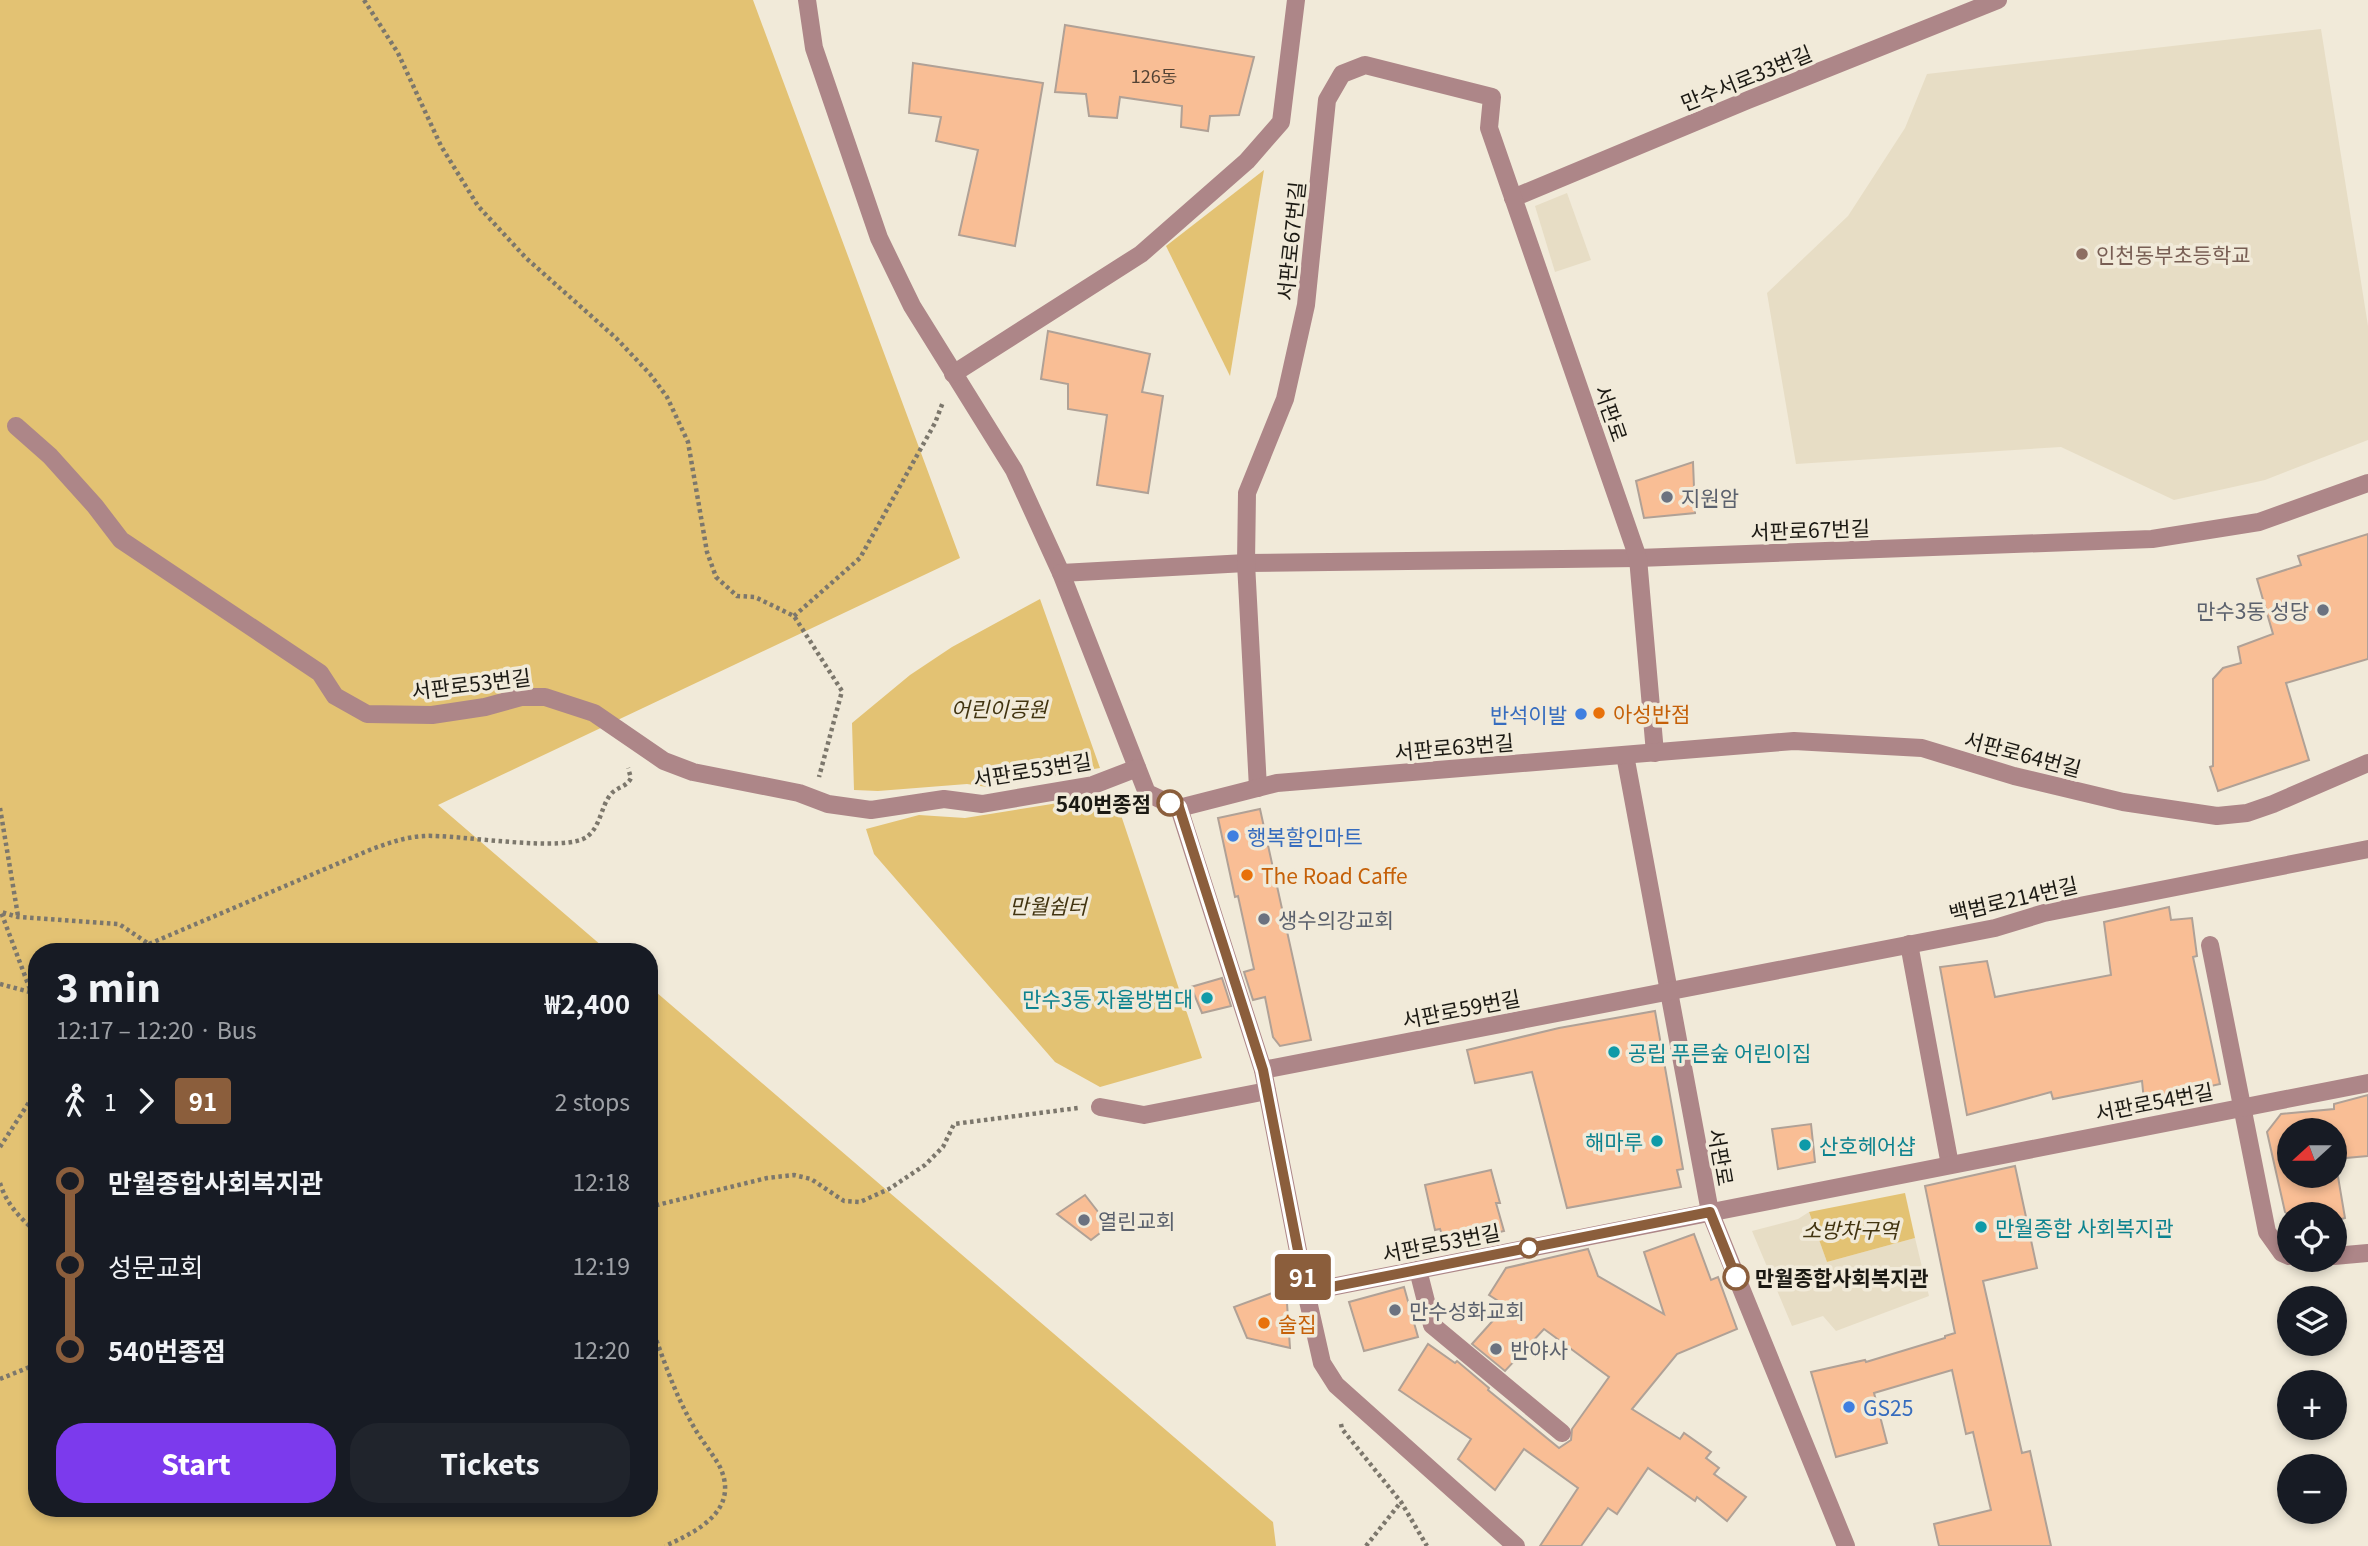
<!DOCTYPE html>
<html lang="en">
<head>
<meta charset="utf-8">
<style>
  body { margin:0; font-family:Georgia,"Noto Sans KR",serif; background:#20242c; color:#f1f3f6; height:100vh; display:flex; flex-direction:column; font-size:26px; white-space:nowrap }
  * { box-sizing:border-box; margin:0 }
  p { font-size:23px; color:#9ea1a6 }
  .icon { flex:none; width:38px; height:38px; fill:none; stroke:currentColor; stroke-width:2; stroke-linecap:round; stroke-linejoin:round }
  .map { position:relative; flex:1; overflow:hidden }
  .sheet { position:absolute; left:28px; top:943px; width:630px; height:574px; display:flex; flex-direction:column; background:#171b24; border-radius:28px; box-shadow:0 4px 10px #0003 }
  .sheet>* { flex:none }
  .badge { padding:0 14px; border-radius:5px; font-size:24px; line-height:46px }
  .needle { width:46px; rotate:249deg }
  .fabs { position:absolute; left:2277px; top:1118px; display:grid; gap:14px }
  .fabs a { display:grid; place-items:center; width:70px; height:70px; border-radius:50%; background:#171b24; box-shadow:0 4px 10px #0003; font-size:35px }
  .map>.badge { position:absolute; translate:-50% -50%; box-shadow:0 0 0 4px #fff }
  .legs { display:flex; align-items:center; gap:10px; height:77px; padding:0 28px; font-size:23px }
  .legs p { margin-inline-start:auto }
  .overview { display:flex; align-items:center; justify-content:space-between; height:119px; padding:0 28px }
  h1 { font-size:38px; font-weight:800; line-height:52px }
  .action { display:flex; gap:14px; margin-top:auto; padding:14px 28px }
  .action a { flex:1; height:80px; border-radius:28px; background:#7c3aed; color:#fff; font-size:28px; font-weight:800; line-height:80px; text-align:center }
  .action a+a { background:#20242c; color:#f1f3f6 }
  ul { padding:0 28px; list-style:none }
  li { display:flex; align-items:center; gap:24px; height:84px; font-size:26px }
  li i { display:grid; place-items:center; width:10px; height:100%; margin:0 9px; background:currentColor }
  li i::after { content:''; width:18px; height:18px; margin:-9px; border:5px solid; border-radius:50%; background:#171b24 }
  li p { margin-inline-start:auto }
  li:first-child i { background:linear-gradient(#0000 50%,currentColor 0) }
  li:last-child i { background:linear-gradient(currentColor 50%,#0000 0) }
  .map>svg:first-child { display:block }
</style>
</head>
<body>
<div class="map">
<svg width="2368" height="1546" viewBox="0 0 2368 1546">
  <rect width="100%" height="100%" fill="#f1ead9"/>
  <g fill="#e7ddc5">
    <path d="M2321,29L2368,326V440L2265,480L2174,500L2061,447L1796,464L1767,293L1848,216L1905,128L1927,74Z"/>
    <path d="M1567,193L1591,260L1555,272L1535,206Z"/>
    <path d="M1809,1212L1827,1262L1915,1238L1929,1296L1836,1331L1823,1316L1792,1326L1752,1231L1798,1219Z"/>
  </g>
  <g fill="#e3c273">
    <path d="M0,0H753L960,558L438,805L609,952H37V1508H649V986L1273,1522L1276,1546H0Z"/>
    <path d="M1264,170L1230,376L1166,246Z"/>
    <path d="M1040,599L1100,768L987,787L967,784L878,791L854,790L852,723L910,675L952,647Z"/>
    <path d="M1114,794L1202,1058L1100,1087L1055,1062L874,854L866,829L919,815L965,818Z"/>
    <path d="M1905,1193L1915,1238L1827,1262L1809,1212Z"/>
  </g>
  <g fill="#f9be95" stroke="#b0a196" stroke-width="2" fill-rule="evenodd">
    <path d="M1065,25L1254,57L1239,115L1210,116L1208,131L1181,127L1182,106L1120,97L1117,118L1089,116L1086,94L1055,92Z"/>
    <path d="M913,63L1043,83L1015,246L959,235L978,150L936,141L941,117L909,113Z"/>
    <path d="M1048,331L1150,354L1142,392L1163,396L1148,493L1097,485L1107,415L1068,409V384L1041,379Z"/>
    <path d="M1693,462L1695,513L1644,518L1636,481Z"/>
    <path d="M2368,534V659L2286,683L2309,760L2218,791L2210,767L2213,766V679L2223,668L2241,663L2238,647L2273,634L2257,579L2301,565L2298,556Z"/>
    <path d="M1260,809L1311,1040L1280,1046L1273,1037L1265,997L1253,1000L1244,972L1254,969L1238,896L1235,897L1218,818Z"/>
    <path d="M2169,907L2171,920L2192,918L2197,956L2193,957L2220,1084L2144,1101L2142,1081L2053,1099L2051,1092L1967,1115L1940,967L1987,961L1995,997L2111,975L2104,922Z"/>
    <path d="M1222,978L1231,1006L1202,1013L1191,987Z"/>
    <path d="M1655,1011L1683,1169L1677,1170L1681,1187L1567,1208L1532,1072L1475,1083L1467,1050L1559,1028Z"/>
    <path d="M2368,1095V1156L2335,1159L2345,1218L2334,1221V1214L2289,1215L2285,1212L2267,1132L2281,1114L2334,1109V1104ZM2289,1130H2334V1176H2289Z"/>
    <path d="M1811,1124L1815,1162L1778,1169L1772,1129Z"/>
    <path d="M2015,1166L2037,1268L1983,1281L2022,1453L2030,1451L2051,1546H1939L1934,1524L1991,1510L1973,1432L1966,1434L1952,1370L1874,1393L1887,1443L1836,1457L1811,1372L1865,1360L1866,1362L1945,1338V1336L1955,1333L1925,1186Z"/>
    <path d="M1491,1170L1500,1203H1496L1504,1231L1445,1244L1440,1229L1435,1230L1425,1185Z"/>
    <path d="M1085,1195L1109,1226L1091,1240L1057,1214Z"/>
    <path d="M1694,1234L1711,1280L1718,1277L1737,1329L1677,1354L1632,1409L1680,1439L1684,1433L1711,1452L1706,1458L1719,1468L1714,1474L1746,1497L1727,1521L1697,1497L1695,1501L1648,1468L1617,1514L1608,1508L1581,1546H1540L1578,1488L1524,1449L1495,1490L1458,1459L1471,1439L1399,1390L1428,1344L1455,1363L1457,1361L1489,1388L1488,1390L1559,1448L1571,1440L1572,1429L1609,1377L1544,1329L1505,1371L1472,1344L1506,1306L1489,1295L1506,1268L1588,1249L1598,1276L1664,1314L1644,1252Z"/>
    <path d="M1404,1287L1418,1337L1364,1351L1349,1302Z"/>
    <path d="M1286,1288L1290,1348L1247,1338L1234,1307Z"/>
  </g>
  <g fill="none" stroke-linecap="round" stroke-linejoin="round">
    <g stroke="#7c776c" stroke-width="4.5" stroke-dasharray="3.5 3.5" stroke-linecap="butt">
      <path d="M364,0L398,53L441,146L478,206L526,258L616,338L650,374L667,397L688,442L707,552L716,577L737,596L755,597L794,616L842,691L819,777"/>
      <path d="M794,616L860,558L935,423L943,402"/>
      <path d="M0,808L18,916"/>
      <path d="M149,944L372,849C389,843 405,837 424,836C458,834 567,854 588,836C601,825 601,806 611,794C617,787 627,787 631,778L628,768"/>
      <path d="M146,952L149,944"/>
      <path d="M0,984L30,992"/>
      <path d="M37,1016L31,992L1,912L18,917L119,924L149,944"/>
      <path d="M0,1147L37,1090"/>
      <path d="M0,1183C6,1203 20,1219 37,1232"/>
      <path d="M649,1207L767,1178L794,1175L811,1179L844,1201L860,1202L889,1189L925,1165L943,1147L954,1124L1078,1108"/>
      <path d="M649,1321C662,1354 673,1390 690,1420C698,1436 710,1450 719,1465C741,1509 699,1531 665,1546"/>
      <path d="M0,1379L37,1364"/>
      <path d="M1341,1424L1342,1429L1401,1502L1427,1546"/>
      <path d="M1366,1546L1401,1502"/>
    </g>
    <g stroke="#ad8688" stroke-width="18">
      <path d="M807,0L814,48L879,238L912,306L1014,470L1061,573L1147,793L1179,808L1263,1070L1306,1292L1322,1363L1336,1385L1516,1546"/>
      <path d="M1513,198L1748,100L1998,0"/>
      <path d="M953,374L1141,254L1247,161L1281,122L1296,0"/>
      <path d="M16,426L50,456L95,506L121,540L320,673L335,696L367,714L432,715L485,707L521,697H545L594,713L664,761L693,772L799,793L828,804L871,810L944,799L982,804L1093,785L1137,768"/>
      <path d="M1061,573L1246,563L1638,558L2152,539L2259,522L2368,483"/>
      <path d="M1625,755L1710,1212L1846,1546"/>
      <path d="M1258,788L1246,563L1247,493L1285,399L1306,305L1327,100L1342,74L1365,65L1492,97L1489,128L1638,558L1655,753"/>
      <path d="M1179,808L1277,783L1794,741L1922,748L2014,776L2123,802L2217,816L2247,813L2273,804L2368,763"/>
      <path d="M1909,944L1950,1165"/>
      <path d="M2210,945L2267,1232L2282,1253L2289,1256"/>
      <path d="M1263,1070L1995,928L2044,913L2368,849"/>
      <path d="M1100,1107L1144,1115L1267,1091"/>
      <path d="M2334,1256L2368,1253"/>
      <path d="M1418,1270L1432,1325L1562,1433"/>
      <path d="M1306,1292L2368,1083"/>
    </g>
  </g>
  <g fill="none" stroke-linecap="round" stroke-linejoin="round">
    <defs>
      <path id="line-1" d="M1170,803L1179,807L1263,1070L1306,1292L1710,1212L1736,1277"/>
    </defs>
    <use href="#line-1" stroke="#fff" stroke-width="16"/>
    <use href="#line-1" stroke="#8b5e3c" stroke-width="10"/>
  </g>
  <circle fill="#8d6e63" stroke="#f1ead9" stroke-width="2.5" cx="2082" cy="254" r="7"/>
  <g fill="#6b7280" stroke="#f1ead9" stroke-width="2.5">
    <circle cx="1667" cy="497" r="7"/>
    <circle cx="2323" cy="610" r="7"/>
    <circle cx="1264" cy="919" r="7"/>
    <circle cx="1084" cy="1220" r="7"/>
    <circle cx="1395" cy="1310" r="7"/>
    <circle cx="1496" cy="1349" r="7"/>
  </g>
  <g fill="#e8710a" stroke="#f1ead9" stroke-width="2.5">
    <circle cx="1599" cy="713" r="7"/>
    <circle cx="1247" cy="875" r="7"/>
    <circle cx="1264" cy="1323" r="7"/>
  </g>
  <g fill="#3f7fe0" stroke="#f1ead9" stroke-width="2.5">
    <circle cx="1581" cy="714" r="7"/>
    <circle cx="1233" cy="836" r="7"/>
    <circle cx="1849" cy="1407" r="7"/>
  </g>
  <g fill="#fff" stroke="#8b5e3c" stroke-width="3.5">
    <circle cx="1170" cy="803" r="12"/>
    <circle cx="1529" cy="1248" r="9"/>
    <circle cx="1736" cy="1277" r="12"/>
  </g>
  <g fill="#0f9aa8" stroke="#f1ead9" stroke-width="2.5">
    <circle cx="1207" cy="998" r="7"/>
    <circle cx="1614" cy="1052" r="7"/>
    <circle cx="1657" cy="1141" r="7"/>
    <circle cx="1805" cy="1145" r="7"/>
    <circle cx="1981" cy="1227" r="7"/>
  </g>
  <g text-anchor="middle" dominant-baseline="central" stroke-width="7" stroke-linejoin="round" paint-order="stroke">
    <g font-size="18" fill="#524234">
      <text x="1154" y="75">126동</text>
    </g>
    <g font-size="21" fill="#1b1913" stroke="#f1ead9">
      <text transform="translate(1746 77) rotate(-22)">만수서로33번길</text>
      <text transform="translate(1290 241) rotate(-84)">서판로67번길</text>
      <text transform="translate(1612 413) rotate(71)">서판로</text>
      <text transform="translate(1810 529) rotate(-2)">서판로67번길</text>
      <text transform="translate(471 683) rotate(-7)">서판로53번길</text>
      <text transform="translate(1454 746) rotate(-5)">서판로63번길</text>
      <text transform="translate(2023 753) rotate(15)">서판로64번길</text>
      <text transform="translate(1032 769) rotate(-9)">서판로53번길</text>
      <text transform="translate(2013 898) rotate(-13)">백범로214번길</text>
      <text transform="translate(1461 1008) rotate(-11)">서판로59번길</text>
      <text transform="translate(2154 1101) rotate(-11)">서판로54번길</text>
      <text transform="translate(1722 1157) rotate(80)">서판로</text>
      <text transform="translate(1441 1242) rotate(-11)">서판로53번길</text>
    </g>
    <g font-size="21" fill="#785e54" stroke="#f1ead9" text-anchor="start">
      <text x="2096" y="254">인천동부초등학교</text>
    </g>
    <g font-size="21" fill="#5b616d" stroke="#f1ead9" text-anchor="start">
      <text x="1681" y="497">지원암</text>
      <text x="2309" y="610" text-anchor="end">만수3동 성당</text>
      <text x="1278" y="919">생수의강교회</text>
      <text x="1098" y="1220">열린교회</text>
      <text x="1409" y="1310">만수성화교회</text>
      <text x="1510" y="1349">반야사</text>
    </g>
    <g font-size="21" font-style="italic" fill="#423410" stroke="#f1ead9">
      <text x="999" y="708">어린이공원</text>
      <text x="1048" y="905">만월쉼터</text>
      <text x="1850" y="1229">소방차구역</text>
    </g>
    <g font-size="21" fill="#c56008" stroke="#f1ead9" text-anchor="start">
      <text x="1613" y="713">아성반점</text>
      <text x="1261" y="875">The Road Caffe</text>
      <text x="1278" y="1323">술집</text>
    </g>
    <g font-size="21" fill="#366cbe" stroke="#f1ead9" text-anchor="start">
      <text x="1567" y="714" text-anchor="end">반석이발</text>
      <text x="1247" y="836">행복할인마트</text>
      <text x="1863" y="1407">GS25</text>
    </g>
    <g font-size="21" font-weight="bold" fill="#1b1913" stroke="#f1ead9" text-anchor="end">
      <text x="1151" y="803">540번종점</text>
      <text x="1755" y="1277" text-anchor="start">만월종합사회복지관</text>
    </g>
    <g font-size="21" fill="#0d838f" stroke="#f1ead9" text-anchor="start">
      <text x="1193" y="998" text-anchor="end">만수3동 자율방범대</text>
      <text x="1628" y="1052">공립 푸른숲 어린이집</text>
      <text x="1643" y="1141" text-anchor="end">해마루</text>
      <text x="1819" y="1145">산호헤어샵</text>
      <text x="1995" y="1227">만월종합 사회복지관</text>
    </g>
  </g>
</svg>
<div class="fabs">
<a><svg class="needle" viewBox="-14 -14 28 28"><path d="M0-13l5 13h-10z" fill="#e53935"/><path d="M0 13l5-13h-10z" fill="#9ea1a6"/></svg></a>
<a><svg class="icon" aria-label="locate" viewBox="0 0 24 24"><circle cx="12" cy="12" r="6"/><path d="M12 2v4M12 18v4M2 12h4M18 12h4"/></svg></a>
<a><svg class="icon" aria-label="layers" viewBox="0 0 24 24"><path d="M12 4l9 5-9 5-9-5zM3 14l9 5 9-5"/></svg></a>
<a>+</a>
<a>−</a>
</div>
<b class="badge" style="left:1303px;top:1277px;background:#8b5e3c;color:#fff">91</b>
<section class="sheet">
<div class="overview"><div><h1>3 min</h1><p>12:17 – 12:20 · Bus</p></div><b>₩2,400</b></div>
<div class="legs"><svg class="icon" aria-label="walk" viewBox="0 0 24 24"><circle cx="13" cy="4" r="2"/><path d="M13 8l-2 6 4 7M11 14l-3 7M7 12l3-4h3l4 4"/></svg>1<svg class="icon" aria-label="forward" viewBox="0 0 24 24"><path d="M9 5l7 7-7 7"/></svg><b class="badge" style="background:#8b5e3c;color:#fff">91</b><p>2 stops</p></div>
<ul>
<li><i style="color:#8b5e3c"></i><b>만월종합사회복지관</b><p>12:18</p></li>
<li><i style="color:#8b5e3c"></i><span>성문교회</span><p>12:19</p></li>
<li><i style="color:#8b5e3c"></i><b>540번종점</b><p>12:20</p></li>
</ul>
<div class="action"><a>Start</a><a>Tickets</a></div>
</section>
</div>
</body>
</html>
